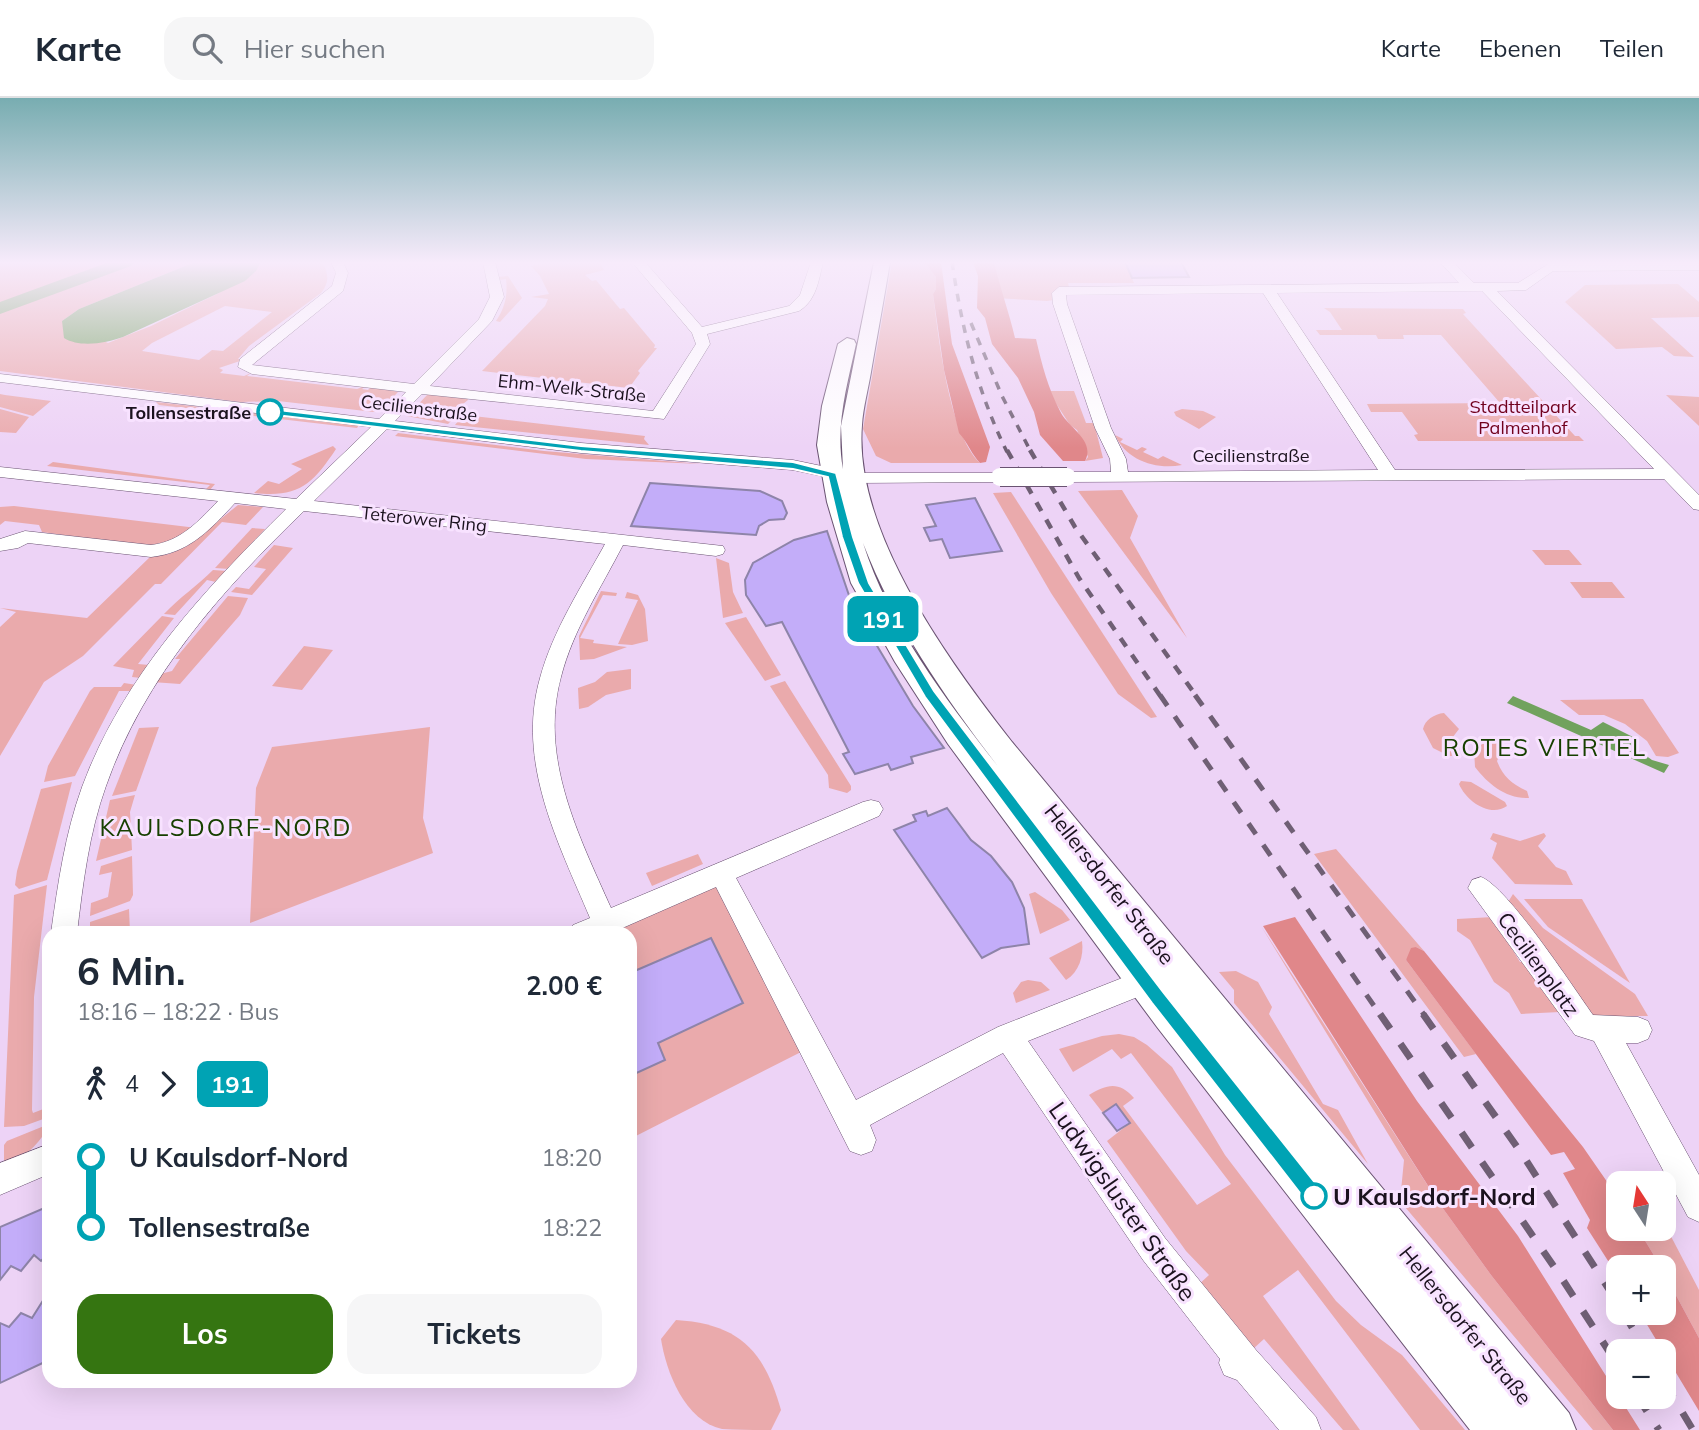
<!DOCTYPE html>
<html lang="de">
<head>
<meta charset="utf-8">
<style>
  body { margin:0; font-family:Mulish,sans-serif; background:#f6f6f7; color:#1f2937; height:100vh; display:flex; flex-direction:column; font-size:26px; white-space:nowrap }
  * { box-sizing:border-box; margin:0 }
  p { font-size:23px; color:#747a83 }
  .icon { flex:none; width:38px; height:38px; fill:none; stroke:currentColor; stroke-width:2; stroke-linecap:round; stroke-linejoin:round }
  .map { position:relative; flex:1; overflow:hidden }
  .panel { position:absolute; left:42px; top:828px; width:595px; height:462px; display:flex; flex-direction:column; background:#fff; border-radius:21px; box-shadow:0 7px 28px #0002 }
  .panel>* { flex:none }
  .badge { padding:0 14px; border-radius:10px; font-size:24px; line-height:46px }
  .needle { width:46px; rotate:348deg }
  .controls { position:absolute; left:1606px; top:1073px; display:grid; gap:14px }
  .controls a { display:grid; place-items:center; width:70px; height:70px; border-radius:14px; background:#fff; box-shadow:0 7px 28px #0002; font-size:35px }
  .map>.badge { position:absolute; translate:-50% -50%; box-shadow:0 0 0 4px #fff }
  .legs { display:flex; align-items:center; gap:10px; height:77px; padding:0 35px; font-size:23px }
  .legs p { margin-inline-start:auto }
  .headline { display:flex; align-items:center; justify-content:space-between; height:119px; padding:0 35px }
  h1 { font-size:38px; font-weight:700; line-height:52px }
  .action { display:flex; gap:14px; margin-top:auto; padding:14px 35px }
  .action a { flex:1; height:80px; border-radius:21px; background:#357511; color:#fff; font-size:28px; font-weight:700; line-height:80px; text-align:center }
  .action a+a { background:#f6f6f7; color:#1f2937 }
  ul { padding:0 35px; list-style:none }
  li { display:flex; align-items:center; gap:24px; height:70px; font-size:26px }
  li i { display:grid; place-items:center; width:10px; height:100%; margin:0 9px; background:currentColor }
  li i::after { content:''; width:18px; height:18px; margin:-9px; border:5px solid; border-radius:50%; background:#fff }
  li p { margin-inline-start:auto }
  li:first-child i { background:linear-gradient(#0000 50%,currentColor 0) }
  li:last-child i { background:linear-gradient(currentColor 50%,#0000 0) }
  header { display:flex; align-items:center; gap:42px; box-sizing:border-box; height:98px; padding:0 35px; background:#fff; border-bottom:2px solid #e0e1e3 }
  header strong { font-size:33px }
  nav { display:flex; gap:38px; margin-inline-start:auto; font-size:24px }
  .search { width:490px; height:63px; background:#f6f6f7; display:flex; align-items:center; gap:18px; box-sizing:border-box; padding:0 24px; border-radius:21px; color:#747a83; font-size:26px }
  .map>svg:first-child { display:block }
</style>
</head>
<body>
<header>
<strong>Karte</strong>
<div class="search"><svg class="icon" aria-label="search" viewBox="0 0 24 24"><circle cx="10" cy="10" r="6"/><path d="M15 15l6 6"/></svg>Hier suchen</div>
<nav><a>Karte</a><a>Ebenen</a><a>Teilen</a></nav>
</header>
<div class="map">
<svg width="1699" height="1332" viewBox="0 0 1699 1332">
  <rect width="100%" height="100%" fill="#edd3f6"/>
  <g fill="#eaaaac" fill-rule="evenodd">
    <path d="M0,164H195L79,211L62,223L108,245L151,228L219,195L260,165L256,164H323C328,177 330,183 321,195L249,248L238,261L243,262L219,270L223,272L220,275L244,278L251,275L247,278L357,291L365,288L362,291L368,292L372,288L398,294L381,312L374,314L278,303L240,304L0,273ZM225,208L272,214L223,253L212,252L199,262L142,253L152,245Z"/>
    <path d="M551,164H600L604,172L585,177L592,183L596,182L620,211L624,210L655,247L654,250H657L638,273L640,275L629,290L482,273L545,208L548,201L531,199L549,196L540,178L531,168Z"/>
    <path d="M892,164H924L936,179V191L933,196C939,243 949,335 980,365H891L876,358L863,331Z"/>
    <path d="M987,164H1125L1134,185H1068L1069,189L1057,192L1052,195L1054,202L1047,203L994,200Z"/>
    <path d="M508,178L522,200L500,224L496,223C505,210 508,197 506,181L499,182L498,179Z"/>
    <path d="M1678,186L1699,204V219L1651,220L1694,259L1674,258L1662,249L1616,251L1565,204L1585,187Z"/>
    <path d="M1324,210L1463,211L1466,215L1463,216L1575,338H1579L1584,343H1418L1414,337L1418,336L1402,314H1371L1367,306L1500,305L1441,237H1403L1404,241H1378L1376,237H1320L1316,232H1342L1330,214Z"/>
    <path d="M1048,293H1074L1086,325H1094L1103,360L1085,363L1088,359L1077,332L1070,327Z"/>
    <path d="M0,296L5,297L51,303L33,318L0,309Z"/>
    <path d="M428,296L467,300L468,302L449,317L452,322L448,326L407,318Z"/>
    <path d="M1666,297L1699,299V328Z"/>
    <path d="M156,304L359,327L357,330L159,307Z"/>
    <path d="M0,311L29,319L16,335L0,334Z"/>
    <path d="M1182,311L1203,313L1216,319L1199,331L1176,318L1174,314Z"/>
    <path d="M456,316L645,338L644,341L649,347L455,327L459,322L453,318Z"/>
    <path d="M398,335L544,353L702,366L586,361L395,338Z"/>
    <path d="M1115,337L1123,341L1120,344L1137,352L1142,349L1147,351L1143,354L1158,361L1163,358L1182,367C1155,372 1126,362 1115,337Z"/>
    <path d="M333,348L336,351C312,387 298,400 254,395L268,383L279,386L302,371L291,366Z"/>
    <path d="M53,364L215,386L209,393L205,392L210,387L47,368Z"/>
    <path d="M1122,392L1138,418L1130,440L1187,540L1078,393Z"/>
    <path d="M1011,394L1157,619L1151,620L1118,596L1051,495L993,395Z"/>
    <path d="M238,407L263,409L246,427L222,424L161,486H155L83,558L44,584L0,658V529L16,514L0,510L87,520L150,459L169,456L187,448Z"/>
    <path d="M14,408L197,430L157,450L42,434L39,427L5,423L0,427V409Z"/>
    <path d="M252,430L265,431L229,471L215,470Z"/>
    <path d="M274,447L293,450L252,497L231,494L236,489L249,491L266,471L254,469Z"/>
    <path d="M1532,452H1569L1582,467H1545Z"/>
    <path d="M716,460L729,465L733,494L743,515L723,520Z"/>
    <path d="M213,472L227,473L216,484L207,482L175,517L164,516C180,499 197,488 213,472Z"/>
    <path d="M1570,484H1612L1625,500H1582Z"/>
    <path d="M601,493L617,495L616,498L603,497L580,540L594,542L593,545L627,549L594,561L580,562L579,538Z"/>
    <path d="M627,494L638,497L645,511L648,543L632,547L618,546L638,502L625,500Z"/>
    <path d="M228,498L248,500L240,517L180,586L152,584L156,577L172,573L180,561H175Z"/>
    <path d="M162,518L174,520L138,566L149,567L141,580L132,579L134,572L113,568Z"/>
    <path d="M746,519L781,577L765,583L725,525Z"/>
    <path d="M304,548L333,552L302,592L272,588Z"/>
    <path d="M631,571V591L606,597L588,609L579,611L578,590L595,584L607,574Z"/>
    <path d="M785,583L851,688V692L847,695L829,690L828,677L770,588Z"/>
    <path d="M124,585L137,587L133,593H119L75,678L44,684L48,668L90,593L94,589H121Z"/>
    <path d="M1643,601L1679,655L1668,659L1656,658L1647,643L1625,626L1604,617H1579L1560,602Z"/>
    <path d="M1444,615L1459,631L1449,644L1452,658H1449L1433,650L1423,631C1425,622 1434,616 1444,615Z"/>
    <path d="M159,629L136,693L112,698L139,630Z"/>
    <path d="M430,629L423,720L433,755L250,825L256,690L272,649Z"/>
    <path d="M1493,640L1502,652L1497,663C1503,679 1512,686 1527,693L1529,700C1506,701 1488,686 1475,669L1474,651Z"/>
    <path d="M1461,683L1471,684L1505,704L1507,708C1490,720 1466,703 1459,686Z"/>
    <path d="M72,684L47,782L19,791L15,787L17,773L41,691Z"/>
    <path d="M135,697L130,714L132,752L96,763L110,702Z"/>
    <path d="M1493,735L1520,743L1544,735L1546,738L1538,748L1556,769L1566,773L1573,787L1515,786L1492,760L1497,745L1490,741Z"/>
    <path d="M1336,751L1424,853L1416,849L1406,862L1476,956L1464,959L1314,756Z"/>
    <path d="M698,756L703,766L652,788L646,775Z"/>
    <path d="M132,758L133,797L130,803L90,818L91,805L108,799L112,774L99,777L101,768Z"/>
    <path d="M717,785L803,953L630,1041V835H601Z"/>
    <path d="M47,787L34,899L32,1012L33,1015L46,1010V1020L24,1028L4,1029L14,797Z"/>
    <path d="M1035,794L1062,812L1070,822L1040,836L1029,796Z"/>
    <path d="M1513,796L1543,830L1635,896L1648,918H1584L1505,809Z"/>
    <path d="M1524,801H1582L1630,885L1548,829Z"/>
    <path d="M129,811L130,835H90V824Z"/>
    <path d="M1493,819L1520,864H1530L1560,914L1521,916L1509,895L1494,884L1470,842L1457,833V821Z"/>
    <path d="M1261,828L1439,1105L1491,1177L1613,1332H1593L1400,1103L1404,1062Z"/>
    <path d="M1082,843C1084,858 1079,874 1066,882L1049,860Z"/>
    <path d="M1236,873L1258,884L1272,909L1269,916L1323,1006L1338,1012L1368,1066L1234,905V892L1219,874Z"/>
    <path d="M1028,882L1041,884L1050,892L1016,905L1013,895L1021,884Z"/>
    <path d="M1119,936L1134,939L1147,947L1172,969L1225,1057L1336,1203L1361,1227L1402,1257L1465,1332H1420L1298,1172L1263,1198L1360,1332H1343L1264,1241L1253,1251L1195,1190L1209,1177L1186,1153L1107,1043L1130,1025L1117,1007L1103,1015L1089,997C1107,986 1119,983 1134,1000L1123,1008L1197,1107L1231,1086L1131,955L1121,961L1112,951L1073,974L1059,951L1102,938Z"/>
    <path d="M49,1026C41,1046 23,1060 4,1070V1047L7,1043Z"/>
    <path d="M1664,1125L1699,1192V1240L1664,1175V1169H1661L1638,1131L1664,1130Z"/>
    <path d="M676,1222C739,1226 764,1252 781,1312L771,1332C755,1332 737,1332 722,1331C685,1323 666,1274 661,1241Z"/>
  </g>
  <g fill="#e0878a">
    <path d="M924,164H941L952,246L990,349L986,364L980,365C972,357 968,345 959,335L944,272L933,196L936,191V179Z"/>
    <path d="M973,164H994C1000,190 1009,214 1015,240L1036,241C1042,267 1048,290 1060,313C1067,329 1096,342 1085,363H1063L1040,337L1034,314L1018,280L992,246L985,220L977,210L978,178Z"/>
    <path d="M1295,819L1417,1003L1518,1138L1640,1332H1613L1491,1177L1439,1105L1263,828Z"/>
    <path d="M1416,849L1424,853L1583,1049L1619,1101V1130L1638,1131L1661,1169H1619V1180L1587,1130L1590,1122L1563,1075L1575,1071L1564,1054L1551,1057L1406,862L1411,850Z"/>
    <path d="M1664,1175L1699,1240V1313L1640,1215L1664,1214Z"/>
  </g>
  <g fill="#71a25e">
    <path d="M195,164L260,165L256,173L245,183L123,239C106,245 80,250 64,240L62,223L79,211Z"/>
    <path d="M1513,598L1591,632L1603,624L1637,641L1638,652L1652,662L1669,667L1664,675L1507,605Z"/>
  </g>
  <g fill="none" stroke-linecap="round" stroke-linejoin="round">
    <path fill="#71a25e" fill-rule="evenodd" d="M109,164H134L131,168L0,216V204Z"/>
  </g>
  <g fill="#c3adf9" stroke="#8e84a9" stroke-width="2">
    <path d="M1125,164H1181L1189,179L1132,180Z"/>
    <path d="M650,385L760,393L782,403L787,415L784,421L769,422L759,428L756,437L631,428Z"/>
    <path d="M975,400L1002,453L950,460L942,441L930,443L924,430L936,428L926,407Z"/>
    <path d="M827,433L852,506L913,608L944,650L911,659L913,665L891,672L888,666L855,676L843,656L849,654L782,524L766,528L746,497L745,482L753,465L794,442Z"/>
    <path d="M947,710L971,742L991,758L1012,784L1024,810L1029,846L1001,850L982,860L894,732L916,723L913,717L926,713L928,718Z"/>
    <path d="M711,840L743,905L658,945L665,962L630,978V875Z"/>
    <path d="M1116,1006L1130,1025L1117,1033L1103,1015Z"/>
    <path d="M49,1108V1155L41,1163L34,1157L21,1173L11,1168L0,1182V1129Z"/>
    <path d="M49,1193V1262L0,1285V1225L9,1229L21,1215L32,1220Z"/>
  </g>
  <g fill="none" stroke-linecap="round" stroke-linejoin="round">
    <defs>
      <g id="minor">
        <path d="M331,164H343L348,175L343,193L252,267L414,286L479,221L490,199L483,164H495L504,199L492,223L430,288L653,313L696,246L692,235L632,164H645L702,229L789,208L800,197L811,164H823C819,182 816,203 799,213L707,236L710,246L664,321L422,296L395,323L581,345L793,362L855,375H1006L1008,379L1000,384L855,385L793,372L581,355L387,331L314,403L723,448L725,452L723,456L716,458L623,447C601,490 573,532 561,579C539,660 579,738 611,810L863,704L871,702L879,704L883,711L879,718L736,780L856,1002L998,929L1155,867L1165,870L1169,879L1165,888L1028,943L1165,1140L1256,1252L1316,1319L1321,1332H1279L1237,1282L1224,1277L1219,1265L1220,1261L1143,1162L1003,955L870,1027L876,1042L872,1053L861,1057L850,1053L716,789L611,835H569L573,827L590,820C558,744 516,664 540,580C553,532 582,488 605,446L304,413C223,491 144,579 106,688C89,735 83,785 77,835H51C58,785 65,736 82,689C123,578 204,492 286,411L235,405C210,432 189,455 151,459L28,445L18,450L0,453V441L25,433L151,447C180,444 199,423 218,403L0,379V369L296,401L371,329L0,284V276L379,321L406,294L252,276L238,269L240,261L332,188L336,175Z"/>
        <path d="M1440,164H1453L1474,185H1518L1550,165L1699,164V172L1553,173L1526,192L1497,193L1699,397V412L1693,411L1664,381L1067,384L1059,379L1067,374H1111L1110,361L1095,330L1053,206L1052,195L1059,189L1459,185ZM1482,193L1654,371L1395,372L1277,195ZM1263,195L1378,372L1128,374L1126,361L1111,330L1067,206L1066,197Z"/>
        <path d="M1481,779C1507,788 1573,889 1593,917L1638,919L1648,923L1652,932L1648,941L1638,945H1626L1699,1077V1124L1688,1119L1594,943L1575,937L1468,790L1472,782Z"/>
        <path d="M49,1046V1076L0,1097V1065Z"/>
      </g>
      <path id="major" d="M874,164H890C884,201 877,238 871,274C868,292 863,310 862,327C853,433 950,565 1012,644L1569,1315L1576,1332H1470L1157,929L948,646L895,564L851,485L827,404L817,347L822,308L838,246L847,240L854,242L856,246C847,288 835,328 843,371L841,328ZM863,445C895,528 946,601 1000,671C947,603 889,528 863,445Z"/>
    </defs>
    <use href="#minor" stroke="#6a5372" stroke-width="1"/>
    <use href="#major" stroke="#6a5372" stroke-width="2"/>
    <use href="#minor" fill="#fff" fill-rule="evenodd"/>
    <use href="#major" fill="#fff" fill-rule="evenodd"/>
    <g stroke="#6f5f74" stroke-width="3.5" stroke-dasharray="8 8" stroke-linecap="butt">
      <path d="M952,164C962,231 977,293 1007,354"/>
      <path d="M971,225L1002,298L1031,354"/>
    </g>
    <g stroke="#6f5f74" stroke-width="4.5" stroke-dasharray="10 10" stroke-linecap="butt">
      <path d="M1007,352L1079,480L1161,599"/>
      <path d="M1030,352L1075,429L1197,599"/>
    </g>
    <g stroke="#6f5f74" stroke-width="5" stroke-dasharray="13 13" stroke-linecap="butt">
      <path d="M1160,597L1381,918"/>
      <path d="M1195,597L1425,918"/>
    </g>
    <g stroke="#6f5f74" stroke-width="7" stroke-dasharray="18 18" stroke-linecap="butt">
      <path d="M1380,916L1559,1176L1619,1269"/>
      <path d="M1423,916L1522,1056L1619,1207"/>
      <path d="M1623,1214L1646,1253"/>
      <path d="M1664,1284L1693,1332"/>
      <path d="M1637,1298L1659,1332"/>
    </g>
    <defs>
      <path id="minor-bridge" d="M1000,379H1067"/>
    </defs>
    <use href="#minor-bridge" stroke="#6a5372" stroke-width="20" stroke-linecap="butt"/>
    <use href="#minor-bridge" stroke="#fff" stroke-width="18"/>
  </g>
  <linearGradient id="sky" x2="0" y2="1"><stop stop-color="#78adb1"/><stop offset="0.47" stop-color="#f7ebfb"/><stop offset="1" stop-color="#f7ebfb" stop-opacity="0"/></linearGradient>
  <rect width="1699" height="350" fill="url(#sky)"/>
  <path fill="#00a3b4" stroke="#fff" stroke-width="2" d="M270,311L581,348L793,364L836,375L853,439L869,485L934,593L1163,894L1320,1091L1323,1098L1320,1104L1314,1107L1307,1104L1152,905L925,599L858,485L842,439L828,379L793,371L581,353L267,316L265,314Z"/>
  <g fill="#fff" stroke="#00a3b4" stroke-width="3.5">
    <circle cx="270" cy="314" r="12"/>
    <circle cx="1314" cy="1098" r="12"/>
  </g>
  <g text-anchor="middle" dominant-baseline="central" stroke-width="6" stroke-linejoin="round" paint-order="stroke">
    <g font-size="18" fill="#1b121e" stroke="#f8e2ff">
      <text transform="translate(572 290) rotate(6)">Ehm-Welk-Straße</text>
      <text transform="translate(419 310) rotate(7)">Cecilienstraße</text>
      <text x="1251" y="357">Cecilienstraße</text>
      <text transform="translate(424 421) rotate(6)">Teterower Ring</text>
    </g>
    <g font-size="18" fill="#71001e" stroke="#f8e2ff">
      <text x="1523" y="308">Stadtteilpark<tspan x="1523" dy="21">Palmenhof</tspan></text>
    </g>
    <g font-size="18" font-weight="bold" fill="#1b121e" stroke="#f8e2ff" text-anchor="end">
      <text x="251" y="314">Tollensestraße</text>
    </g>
    <g font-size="21" fill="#1b121e" stroke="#f8e2ff">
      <text transform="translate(1110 786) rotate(52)">Hellersdorfer Straße</text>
      <text transform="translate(1539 866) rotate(54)">Cecilienplatz</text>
      <text transform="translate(1466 1227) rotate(51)">Hellersdorfer Straße</text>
    </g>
    <g font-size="24" letter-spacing="2" fill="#174000" stroke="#f8e2ff">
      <text x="1545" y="649">ROTES VIERTEL</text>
      <text x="226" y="729">KAULSDORF-NORD</text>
    </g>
    <g font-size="24" font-weight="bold" fill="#1b121e" stroke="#f8e2ff" text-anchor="start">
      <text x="1333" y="1098">U Kaulsdorf-Nord</text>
    </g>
    <g font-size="24" fill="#1b121e" stroke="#f8e2ff">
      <text transform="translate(1123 1103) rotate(55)">Ludwigsluster Straße</text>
    </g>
  </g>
</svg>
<div class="controls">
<a><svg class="needle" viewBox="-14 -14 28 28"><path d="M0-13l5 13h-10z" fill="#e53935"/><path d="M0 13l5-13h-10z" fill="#747a83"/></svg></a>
<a>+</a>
<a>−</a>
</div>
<b class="badge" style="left:883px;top:521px;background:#00a3b4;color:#fff">191</b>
<section class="panel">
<div class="headline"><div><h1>6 Min.</h1><p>18:16 – 18:22 · Bus</p></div><b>2.00 €</b></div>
<div class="legs"><svg class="icon" aria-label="walk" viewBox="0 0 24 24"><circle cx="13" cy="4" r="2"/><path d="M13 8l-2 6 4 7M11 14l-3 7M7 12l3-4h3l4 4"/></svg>4<svg class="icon" aria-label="forward" viewBox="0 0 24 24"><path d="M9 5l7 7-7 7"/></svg><b class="badge" style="background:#00a3b4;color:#fff">191</b></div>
<ul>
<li><i style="color:#00a3b4"></i><b>U Kaulsdorf-Nord</b><p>18:20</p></li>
<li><i style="color:#00a3b4"></i><b>Tollensestraße</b><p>18:22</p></li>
</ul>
<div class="action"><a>Los</a><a>Tickets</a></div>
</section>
</div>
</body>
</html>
